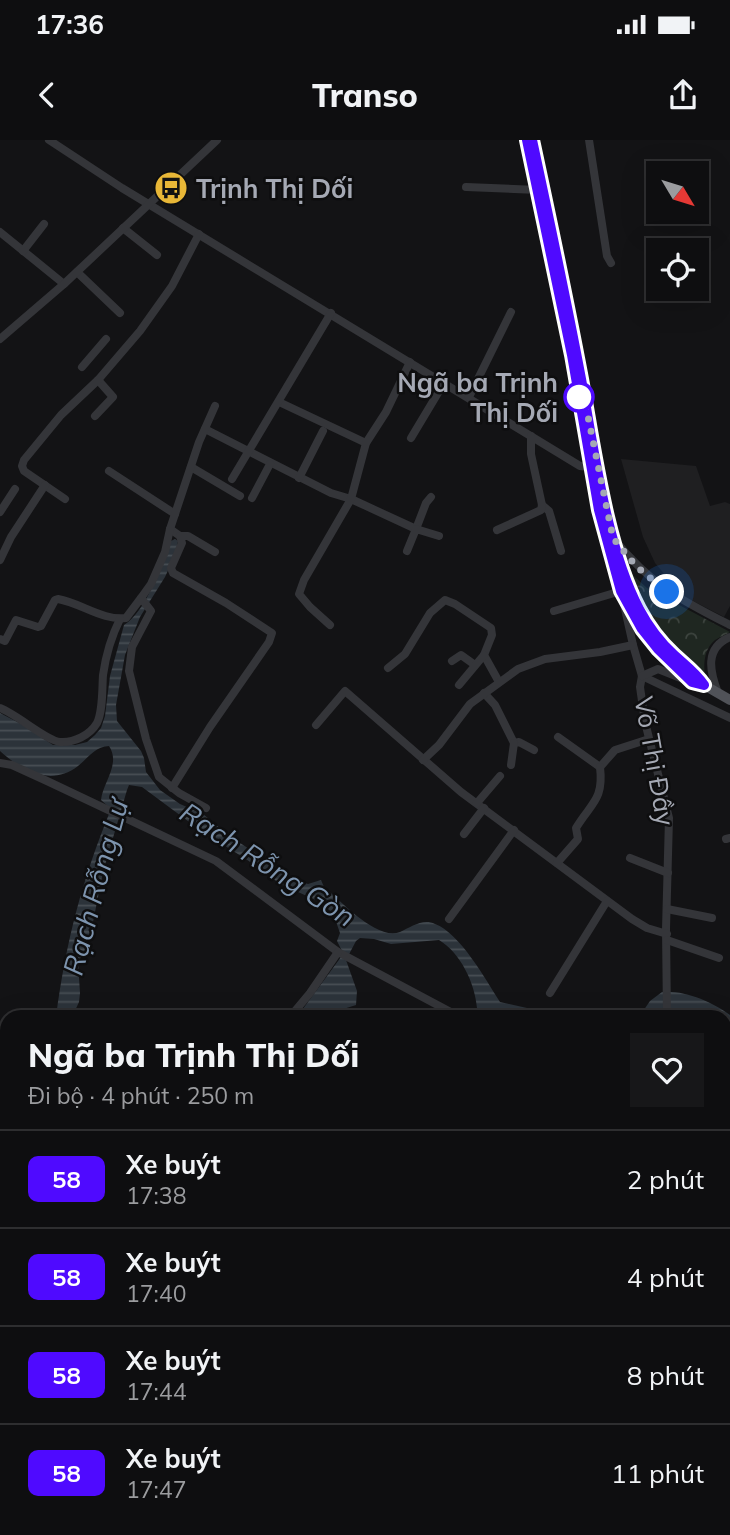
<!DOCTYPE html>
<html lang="vi">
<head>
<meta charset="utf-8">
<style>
  body { margin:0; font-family:Mulish,sans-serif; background:#171719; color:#f1f3f6; height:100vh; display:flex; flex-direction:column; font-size:26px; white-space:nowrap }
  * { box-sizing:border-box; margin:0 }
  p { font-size:23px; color:#9b9c9f }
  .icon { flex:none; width:38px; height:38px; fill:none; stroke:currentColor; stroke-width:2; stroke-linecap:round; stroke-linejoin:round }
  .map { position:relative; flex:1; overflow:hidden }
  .side { position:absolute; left:0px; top:870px; width:732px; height:527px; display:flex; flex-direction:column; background:#0e0e10; border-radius:21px 21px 0 0; box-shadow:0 7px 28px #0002,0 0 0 2px #2e2e30 }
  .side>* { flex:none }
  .badge { padding:0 14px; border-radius:10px; font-size:24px; line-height:46px }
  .needle { width:46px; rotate:128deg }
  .fabs { position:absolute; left:646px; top:21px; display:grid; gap:14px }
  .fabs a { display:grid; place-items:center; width:63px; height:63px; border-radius:0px; background:#0e0e10; box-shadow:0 7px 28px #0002,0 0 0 2px #2e2e30; font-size:35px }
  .you { position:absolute; width:35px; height:35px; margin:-18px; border:5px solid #fff; border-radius:50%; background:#1a73e8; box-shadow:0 0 0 10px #1a73e833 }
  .map>.badge { position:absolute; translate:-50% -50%; box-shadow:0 0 0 4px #fff }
  .round { display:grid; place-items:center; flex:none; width:74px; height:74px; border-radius:0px; background:#171719 }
  .summary { display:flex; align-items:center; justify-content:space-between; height:119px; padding:0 28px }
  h1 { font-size:33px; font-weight:800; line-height:52px }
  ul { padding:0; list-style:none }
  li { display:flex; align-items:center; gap:21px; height:98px; padding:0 28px; border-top:2px solid #2e2e30 }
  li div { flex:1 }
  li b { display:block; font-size:26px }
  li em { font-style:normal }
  li .badge { min-width:77px; font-weight:700; text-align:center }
  .status { display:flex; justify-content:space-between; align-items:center; height:49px; padding:0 35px; background:#0e0e10; direction:ltr }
  .status svg { height:19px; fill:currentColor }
  header { display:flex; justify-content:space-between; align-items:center; height:91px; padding:0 28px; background:#0e0e10; font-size:32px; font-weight:800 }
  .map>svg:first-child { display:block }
</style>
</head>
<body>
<div class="status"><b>17:36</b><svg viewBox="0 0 49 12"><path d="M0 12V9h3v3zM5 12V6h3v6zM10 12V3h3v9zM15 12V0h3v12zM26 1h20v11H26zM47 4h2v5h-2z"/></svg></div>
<header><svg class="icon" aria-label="back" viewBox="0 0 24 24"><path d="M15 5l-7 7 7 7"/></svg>Transo<svg class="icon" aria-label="share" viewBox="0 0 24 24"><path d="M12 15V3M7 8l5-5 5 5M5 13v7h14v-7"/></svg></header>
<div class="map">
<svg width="730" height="1395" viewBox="0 0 730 1395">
  <defs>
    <pattern id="park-crowns" width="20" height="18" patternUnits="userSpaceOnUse" patternTransform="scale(1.75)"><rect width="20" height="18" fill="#1f2721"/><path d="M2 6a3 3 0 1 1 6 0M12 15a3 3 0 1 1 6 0" fill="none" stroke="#3d443f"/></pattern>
    <pattern id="water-rules" width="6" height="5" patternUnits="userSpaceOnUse" patternTransform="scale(1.75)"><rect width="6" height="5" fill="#2c333a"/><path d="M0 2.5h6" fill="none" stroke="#484e54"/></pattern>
  </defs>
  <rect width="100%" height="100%" fill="#131315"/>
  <path fill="#1f1f21" d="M621,319L696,326L710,366L725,362L730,364V466L724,477L670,449L672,443L655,423L643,397Z"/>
  <path fill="url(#park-crowns)" d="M625,428L647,448L730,492C726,495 719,497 715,500C703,510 703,527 706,540L653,489Z"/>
  <g fill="url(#water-rules)">
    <path d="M175,399L178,401L176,413L165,437L140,477L125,515L116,565L117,581L141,611L144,618L146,632L160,650L180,664L203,674L228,695L296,740L308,744L321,740L324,747C341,761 377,801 400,792C411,787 423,778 435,784C460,793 486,840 500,862L567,877H519L477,868C475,844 461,813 439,800L391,804L374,799L360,798L356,801L346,820L357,851L356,865L318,877H297L341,817L342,811L337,801L340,793L333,773L318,761L278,743L268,733L200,690L142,647L129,645L127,650L103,732L88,807L78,822L80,853L79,862L72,877H56C66,801 82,740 111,669L101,660C103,642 121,624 109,606C96,606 88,618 78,626C51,647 22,631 0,611V573L23,585L53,605H75L87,602L95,595L101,588L105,576L110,536L124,485C147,471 161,425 171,401Z"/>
    <path d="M662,852C685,850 712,862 730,875V1291L724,1263V996L728,989L724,978V937L727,917L725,904L724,877H675L663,874L658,877H639L650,861Z"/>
  </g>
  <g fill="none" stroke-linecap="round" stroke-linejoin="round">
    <g stroke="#343539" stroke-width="8">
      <path d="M49,0L122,48L580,326L595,328"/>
      <path d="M589,0L607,116L611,123"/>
      <path d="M466,47L538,50"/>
      <path d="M123,88L157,115"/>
      <path d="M0,92L64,144"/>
      <path d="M23,111L44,84"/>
      <path d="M77,132L120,173"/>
      <path d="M0,199L64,144L217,0"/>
      <path d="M82,227L106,199"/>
      <path d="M469,257L511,172"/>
      <path d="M279,262L366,303"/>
      <path d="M95,276L113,257L98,240"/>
      <path d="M205,289L331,353L351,359L416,389L426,363L431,357"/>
      <path d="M411,298L444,243"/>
      <path d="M191,327L240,356"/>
      <path d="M109,331L175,374"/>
      <path d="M299,338L323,291"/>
      <path d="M232,339L331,173"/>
      <path d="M252,358L270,324"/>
      <path d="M65,359L24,331L22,326L24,320L61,275L98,240L140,191L172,146L199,94"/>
      <path d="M542,365L549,371L561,411"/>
      <path d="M0,372L15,349"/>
      <path d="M170,389L180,396L182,403L171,428L173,433L226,463L272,493L269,502L210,587L172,648"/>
      <path d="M497,390L541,370L542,365L531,314V296"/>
      <path d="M180,396H188L215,412"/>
      <path d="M613,398C651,445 677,458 730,485"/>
      <path d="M407,411L416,389L439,396"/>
      <path d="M0,420L11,397L45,345"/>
      <path d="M554,471L621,451L633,505L642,536L640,547L645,582L669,678L666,789L667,877"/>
      <path d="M330,485L310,467L299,454L304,440L351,359L366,303L386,272L410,222"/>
      <path d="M0,499L5,501L16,480L38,487L41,486L55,460L58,459C81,463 103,481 126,478L141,458"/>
      <path d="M452,521L461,515L475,525"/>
      <path d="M388,528L405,514L430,473L445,460L455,464L491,488L492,495L484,515L499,542"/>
      <path d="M642,536L730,578"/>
      <path d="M642,536L658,529L688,541"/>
      <path d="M459,545L484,515"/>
      <path d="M484,553L495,565L514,603L519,602L534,610"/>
      <path d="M718,553C710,532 704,508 730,497"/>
      <path d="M0,568C18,575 47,601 60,602C74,603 90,595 97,583C103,571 102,549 103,535C106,514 111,497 120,479"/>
      <path d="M316,585L345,551L461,652L632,779L647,788L667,794"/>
      <path d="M558,597L600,627L615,610L649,599"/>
      <path d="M423,620L439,605L470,564L518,529L545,519L600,512L633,505"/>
      <path d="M0,623L12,625L47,641L216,721L338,812L460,877"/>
      <path d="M511,625L514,603"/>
      <path d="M477,663L500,636"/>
      <path d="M206,668L179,653L159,637L146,599L129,531L132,507L151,471L141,458L151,444L165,412L170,389L199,302L215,266"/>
      <path d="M464,694L484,668"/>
      <path d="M726,699L730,698"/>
      <path d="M630,718L668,733"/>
      <path d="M557,723L578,699L576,688C591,663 604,660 600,627"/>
      <path d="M667,769L712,778"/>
      <path d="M449,779L514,690"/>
      <path d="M667,800L719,818"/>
      <path d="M550,853L607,761"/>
      <path d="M290,877L310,853L338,812"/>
      <path d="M0,1105L7,1092"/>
      <path d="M0,1216L7,1218"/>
      <path d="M362,1390L364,1395"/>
      <path d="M379,1390L381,1395"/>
      <path d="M508,1390L509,1395"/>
      <path d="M692,1390L693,1395"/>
      <path d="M459,1395L471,1390"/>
    </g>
    <g stroke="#505258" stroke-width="10">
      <path d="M527,0L572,215L599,370L621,451L641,489L677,528L692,542L704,545L730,560"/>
      <path d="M599,332L611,389"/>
      <path d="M614,403C625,437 636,470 658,498C672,515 691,527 704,545"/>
    </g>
  </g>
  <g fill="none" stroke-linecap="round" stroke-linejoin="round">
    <defs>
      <path id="line" d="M527,0L572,215L599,370L621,451L642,489L658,509L692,542L704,545C696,533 685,525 674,515C661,503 648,486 639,469C606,406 594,310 581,239C566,159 549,79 532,0"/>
    </defs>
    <use href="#line" stroke="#fff" stroke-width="16"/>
    <use href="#line" stroke="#4f0aff" stroke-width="10"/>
    <path stroke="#a5a9b4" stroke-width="7" stroke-dasharray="0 12.6" d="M579,257L585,262L613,398L636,426L667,452"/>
  </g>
  <defs>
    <symbol id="bus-disc" viewBox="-11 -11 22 22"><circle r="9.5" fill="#e8b737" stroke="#0e0e0f"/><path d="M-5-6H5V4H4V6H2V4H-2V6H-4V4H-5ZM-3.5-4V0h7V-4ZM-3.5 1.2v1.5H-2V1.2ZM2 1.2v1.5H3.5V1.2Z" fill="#111"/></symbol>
  </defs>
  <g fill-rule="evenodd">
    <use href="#bus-disc" x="152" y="29" width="38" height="38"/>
  </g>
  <circle fill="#fff" stroke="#4f0aff" stroke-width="3.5" cx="579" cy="257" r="14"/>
  <g text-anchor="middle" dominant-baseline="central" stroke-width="5" stroke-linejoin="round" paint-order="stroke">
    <g font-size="26" font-weight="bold" fill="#a5a9b4" stroke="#0e0e0f" text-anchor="start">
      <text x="196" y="48">Trịnh Thị Dối</text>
    </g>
    <g font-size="26" font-weight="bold" fill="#a5a9b4" stroke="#0e0e0f" text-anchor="end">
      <text x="558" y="242">Ngã ba Trịnh<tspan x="558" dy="30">Thị Dối</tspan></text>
    </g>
    <g font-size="26" fill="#a5a9b4" stroke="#0e0e0f">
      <text transform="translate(655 621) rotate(80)">Võ Thị Đầy</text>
    </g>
    <g font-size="28" font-style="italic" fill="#7d94ae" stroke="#0e0e0f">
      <text transform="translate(268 724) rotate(33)">Rạch Rỗng Gòn</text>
      <text transform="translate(95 747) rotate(-75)">Rạch Rỗng Lự</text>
    </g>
  </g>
</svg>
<div class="fabs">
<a><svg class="needle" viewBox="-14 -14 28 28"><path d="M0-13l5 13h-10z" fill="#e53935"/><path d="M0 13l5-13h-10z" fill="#9b9c9f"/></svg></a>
<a><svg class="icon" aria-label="locate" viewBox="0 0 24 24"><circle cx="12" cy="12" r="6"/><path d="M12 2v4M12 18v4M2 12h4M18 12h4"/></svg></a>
</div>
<div class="you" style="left:667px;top:452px"></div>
<section class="side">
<div class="summary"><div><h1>Ngã ba Trịnh Thị Dối</h1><p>Đi bộ · 4 phút · 250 m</p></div><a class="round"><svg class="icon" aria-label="heart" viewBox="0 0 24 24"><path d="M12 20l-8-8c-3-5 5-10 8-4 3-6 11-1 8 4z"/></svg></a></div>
<ul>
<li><span class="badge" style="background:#4f0aff;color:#fff">58</span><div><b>Xe buýt</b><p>17:38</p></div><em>2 phút</em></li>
<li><span class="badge" style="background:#4f0aff;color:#fff">58</span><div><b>Xe buýt</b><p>17:40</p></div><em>4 phút</em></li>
<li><span class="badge" style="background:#4f0aff;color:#fff">58</span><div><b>Xe buýt</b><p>17:44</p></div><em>8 phút</em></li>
<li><span class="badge" style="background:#4f0aff;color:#fff">58</span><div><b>Xe buýt</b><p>17:47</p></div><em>11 phút</em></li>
</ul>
</section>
</div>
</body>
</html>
